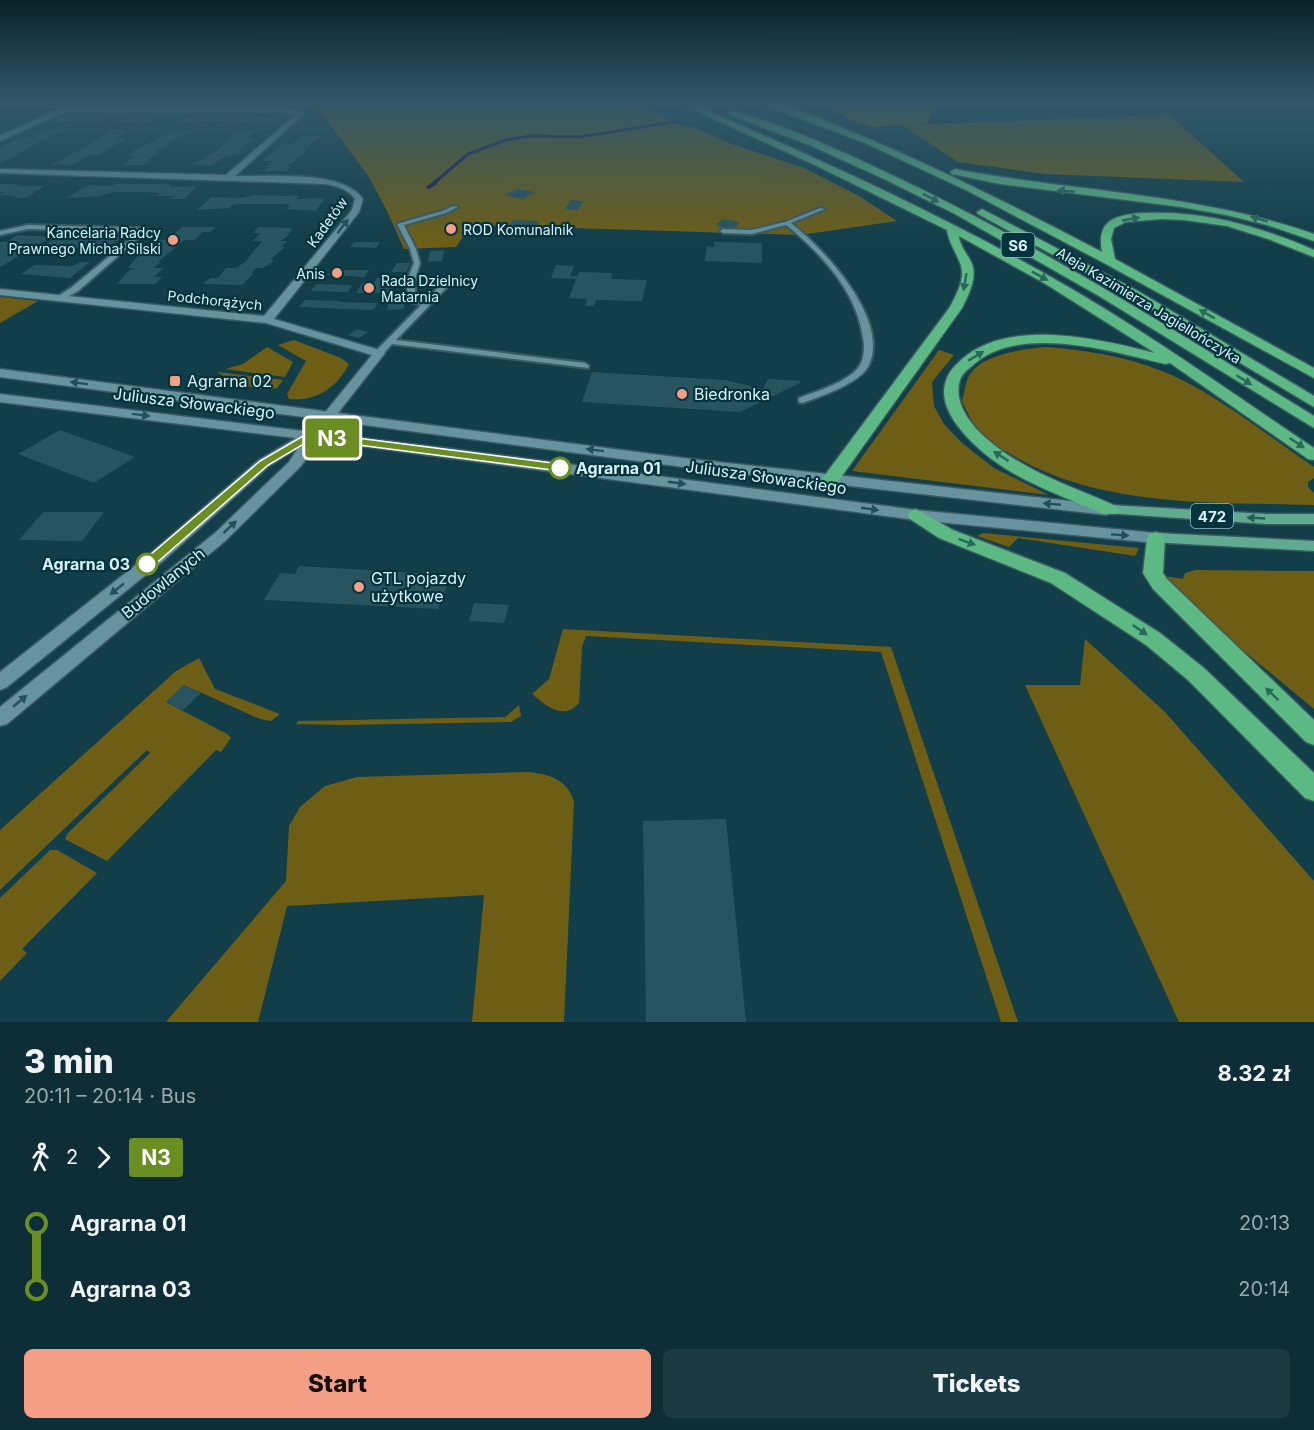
<!DOCTYPE html>
<html lang="en">
<head>
<meta charset="utf-8">
<style>
  body { margin:0; font-family:Inter,sans-serif; background:#1b3a42; color:#f1f3f6; height:100vh; display:flex; flex-direction:column; font-size:22px; white-space:nowrap }
  * { box-sizing:border-box; margin:0 }
  p { font-size:20px; color:#9aa8ad }
  .icon { flex:none; width:33px; height:33px; fill:none; stroke:currentColor; stroke-width:2; stroke-linecap:round; stroke-linejoin:round }
  .map { position:relative; height:1022px; overflow:hidden }
  .sheet { display:flex; flex-direction:column; background:#0d2e37; flex:1 }
  .sheet>* { flex:none }
  .badge { padding:0 12px; border-radius:4px; font-size:21px; line-height:39px }
  .map>.badge { position:absolute; translate:-50% -50%; box-shadow:0 0 0 3px #fff }
  .legs { display:flex; align-items:center; gap:9px; height:66px; padding:0 24px; font-size:20px }
  .legs p { margin-inline-start:auto }
  .head { display:flex; align-items:center; justify-content:space-between; height:102px; padding:0 24px }
  h1 { font-size:33px; font-weight:800; line-height:45px }
  .button { display:flex; gap:12px; margin-top:auto; padding:12px 24px }
  .button a { flex:1; height:69px; border-radius:9px; background:#f49e86; color:#111; font-size:24px; font-weight:800; line-height:69px; text-align:center }
  .button a+a { background:#1b3a42; color:#f1f3f6 }
  ul { padding:0 24px; list-style:none }
  li { display:flex; align-items:center; gap:21px; height:66px; font-size:22px }
  li i { display:grid; place-items:center; width:9px; height:100%; margin:0 8px; background:currentColor }
  li i::after { content:''; width:15px; height:15px; margin:-8px; border:4px solid; border-radius:50%; background:#0d2e37 }
  li p { margin-inline-start:auto }
  li:first-child i { background:linear-gradient(#0000 50%,currentColor 0) }
  li:last-child i { background:linear-gradient(currentColor 50%,#0000 0) }
  .map>svg:first-child { display:block }
</style>
</head>
<body>
<div class="map">
<svg width="1314" height="1022" viewBox="0 0 1314 1022">
  <rect width="100%" height="100%" fill="#113e49"/>
  <g fill="#6e5e15">
    <path d="M313,102H509L650,110L682,126L693,127L729,143L804,168L859,196L897,221L800,235L471,225L456,247L404,249L387,211L369,177Z"/>
    <path d="M1170,115L1244,182L1046,174L958,162L902,125Z"/>
    <path d="M0,297L38,301L0,323Z"/>
    <path d="M294,340L341,358L349,364C337,388 315,402 289,399L287,394L306,361L278,345Z"/>
    <path d="M267,347L293,362L285,377L225,369L243,364Z"/>
    <path d="M1046,347C1086,350 1124,356 1162,371C1213,391 1268,436 1314,467V478L1308,482V487L1314,493V505C1215,502 1102,508 1014,456C1002,449 990,442 980,432C972,424 967,411 962,401C964,393 965,385 968,378C978,354 1024,349 1046,347Z"/>
    <path d="M939,350L954,355L932,382L934,406L944,424L962,443L994,468L1049,495L852,471Z"/>
    <path d="M217,372H218L283,380L277,388C258,393 233,382 217,372Z"/>
    <path d="M983,533L1139,548L1135,556L1018,538L1009,547L977,536Z"/>
    <path d="M1196,570L1314,571V709L1233,642L1165,576L1183,579L1185,573Z"/>
    <path d="M563,629L891,647L1018,1022H1001L881,652L586,636L582,647L579,703C564,721 546,706 532,694L549,679Z"/>
    <path d="M1085,639L1165,712L1314,881V1022H1179L1025,685H1080Z"/>
    <path d="M199,658L215,689L280,714L271,721L260,719L184,685L166,702L227,734L231,738L221,752L216,750L107,861L65,839L67,834L150,753L147,750L0,890V830L176,671Z"/>
    <path d="M519,705L521,716L511,722L341,725L296,724L298,721L505,717Z"/>
    <path d="M528,772C548,774 568,779 574,802L564,1022H472L484,895L287,906L258,1022H166L286,881L289,826L300,807L325,786L357,777Z"/>
    <path d="M50,850H57L97,873L22,949L27,953L0,981V898Z"/>
  </g>
  <g fill="#7d6b18">
    <path d="M509,102H635L650,110Z"/>
    <path d="M822,102H936L928,123L871,127L848,119Z"/>
  </g>
  <g fill="none" stroke-linecap="round" stroke-linejoin="round">
    <path stroke="#1c1d56" stroke-width="3" d="M434,183L468,154L506,140L530,136L579,137L680,121"/>
    <path stroke="#1c1d56" stroke-width="4" d="M429,187L436,182"/>
  </g>
  <g fill="#28545f">
    <path d="M100,114H129L127,115L157,117L148,123L116,122L118,120L51,122L62,117Z"/>
    <path d="M221,114L250,115L248,116L279,118L272,124L213,121L175,123L183,118Z"/>
    <path d="M46,130H65L39,141L36,142H40L0,164V148L20,137H29Z"/>
    <path d="M108,130H128L117,138H126L99,155H90L72,165L51,164L62,160L75,152H79L81,150H77L95,142H91L107,134H103Z"/>
    <path d="M174,131H194L169,142L167,143H171L154,152H159L146,161H151L145,165H123L135,156H130L135,152H130Z"/>
    <path d="M235,131H255L247,139H252L238,151H242L240,153L225,156L212,165H190L196,161H201L205,156L216,152L218,151H214L229,142H225L235,134H231Z"/>
    <path d="M303,136H323L315,139L309,147H305L304,149H308L300,156L295,158H298L286,167H291L287,171H265L269,167H265L273,161H263L283,144H293Z"/>
    <path d="M0,184H19L15,186H44L26,198H13L18,196L0,195L5,192H0Z"/>
    <path d="M115,184H162L172,185L169,187L197,186L184,199H171L175,196H157L161,193L146,192H113L100,196L66,198L88,185L112,186Z"/>
    <path d="M517,189L535,192L523,199L505,195Z"/>
    <path d="M254,195L299,196L296,199L325,198L316,211L287,209L290,205L284,204H240L232,205L229,208L196,210L212,197L240,198Z"/>
    <path d="M571,200L584,201L578,210L565,209Z"/>
    <path d="M722,219L740,222L734,229L716,226Z"/>
    <path d="M513,220L540,221L537,226L510,225Z"/>
    <path d="M182,227H216L210,232H203L194,240H184L158,262H161L154,268H164L154,277H162L155,284H117L127,272L135,268H128L136,258L159,240H166Z"/>
    <path d="M258,227L292,228L287,237L280,241H287L282,247H285L271,259L274,260L271,263L263,268H256L251,273H254L242,285L203,284L210,278H218L226,268H236L245,262L262,241H253L260,233H253Z"/>
    <path d="M17,235L52,237L0,267V242H6Z"/>
    <path d="M79,235L77,237H123L104,249L42,247L58,236Z"/>
    <path d="M354,242H380L376,248L350,247Z"/>
    <path d="M714,242L762,243V263L705,261L707,246L714,247Z"/>
    <path d="M444,250L442,261L428,262L430,251Z"/>
    <path d="M81,262H90L70,278L21,274L35,265L72,266Z"/>
    <path d="M397,263H411L406,272H391Z"/>
    <path d="M556,265L574,266L570,276H577L579,272L612,273L611,279L647,280L642,301L596,300L594,306H585L587,299L569,298L576,279L551,278Z"/>
    <path d="M334,270H369L364,277L327,275Z"/>
    <path d="M377,278H399L390,293H356L363,282L374,283Z"/>
    <path d="M316,284L352,285L348,292L311,291Z"/>
    <path d="M405,294L404,309L387,310L389,296Z"/>
    <path d="M305,300L341,301L340,302L378,303L373,310L299,307Z"/>
    <path d="M357,329L368,332L359,338L348,335Z"/>
    <path d="M592,372L725,380L763,389L768,379L800,381V383L740,412L582,402Z"/>
    <path d="M60,430L135,457L94,483L18,454Z"/>
    <path d="M43,512H104L82,541L19,540Z"/>
    <path d="M299,566L451,575L438,609L264,600L280,573L295,574Z"/>
    <path d="M474,603L509,605L504,623L469,621Z"/>
    <path d="M184,685L201,693L183,710L166,702Z"/>
    <path d="M726,819L746,1022H646L643,821Z"/>
  </g>
  <g fill="none" stroke-linecap="round" stroke-linejoin="round">
    <defs>
      <g id="service">
        <path d="M453,206L458,207L446,213L404,225L416,249L420,263L414,283L417,300L425,301L444,281L451,283L396,340L585,363L589,366L588,368L392,344L382,355H376V351L421,305L410,302L406,283L414,263L410,249L397,224L442,211Z"/>
        <path d="M820,208L825,209L791,223C824,249 890,319 869,365C861,383 820,397 802,403L799,402V398C815,392 851,381 860,365C864,358 865,346 863,338C857,292 821,253 786,225L752,234L723,233L720,231L723,229L752,230L785,222Z"/>
        <path d="M28,225L145,228L148,230L78,291L60,301L56,299L57,297L72,287L139,232L28,229L0,235V231Z"/>
      </g>
      <path id="minor" d="M65,108H284L304,112V114L235,176C270,177 342,169 363,199L359,212L274,319L383,351L385,353L334,418H324L323,415L372,355L266,323L0,295V289L264,316L352,210L355,199C348,189 337,186 325,184L0,173V169L226,175L297,114L284,112H65L0,141V136L49,113Z"/>
      <g id="secondary">
        <path d="M0,369L691,459L1107,505L1114,510L1107,515L691,468L0,377Z"/>
        <path d="M0,394L452,449L916,510L1156,533L1162,534L1164,538L1162,542L1156,543L916,520L315,440L309,456L299,468L225,541L7,724L0,726V707L215,533L289,462L298,448L269,466L163,561L7,687L0,690V672L151,553L259,460L296,438L0,402Z"/>
      </g>
      <g id="primary">
        <path d="M1110,505L1267,514H1314V524H1267L1105,513L1103,510L1105,507Z"/>
        <path d="M1156,533L1314,541V551L1150,542L1148,538L1150,534Z"/>
      </g>
      <g id="motorway">
        <path d="M676,102H687C811,155 934,211 1051,277C1142,328 1227,390 1314,448V460L1308,459L1170,363L1165,364C1111,351 1017,323 972,366C967,370 962,374 960,380C953,403 971,425 987,439C1023,471 1073,487 1116,506L1119,510L1116,514H1104C1060,495 1010,479 975,445C958,429 936,403 947,378C950,370 955,366 961,360C1008,317 1100,339 1155,353L1044,283L959,236C960,248 970,256 973,267C976,281 968,296 962,308L837,483H825L822,479L825,475L950,307C956,295 965,280 961,266C957,253 949,244 947,230L817,166Z"/>
        <path d="M757,102C786,102 818,118 845,129C933,165 1018,208 1102,252C1096,220 1115,215 1143,213C1203,210 1259,226 1314,250V257L1268,239L1227,226L1184,220L1161,219L1126,222L1114,228L1111,239L1115,259L1314,368V378L1104,263L968,191L865,143Z"/>
        <path d="M733,111C798,129 861,160 921,189C1057,256 1185,337 1314,416V428L1099,296L955,214L882,178L807,144L730,115V111Z"/>
        <path d="M955,169C1076,192 1196,193 1314,234V241L1267,225L1226,215L1181,207L1000,184L952,174L950,172Z"/>
        <path d="M982,209L1138,291L1314,396V407L1130,297L978,214L977,212Z"/>
        <path d="M916,509L953,530L1065,573L1160,633L1204,668L1314,773V801L1305,798L1188,680L1146,645L1051,583L939,538L910,519L907,515L910,511Z"/>
        <path d="M1156,532L1163,534L1165,538L1163,573L1167,579L1314,720V745L1306,742L1153,589L1143,573L1147,538L1149,534Z"/>
      </g>
    </defs>
    <use href="#service" stroke="#3a5961" stroke-width="4"/>
    <use href="#minor" stroke="#3a5961" stroke-width="3"/>
    <use href="#secondary" stroke="#3a5961" stroke-width="3"/>
    <use href="#primary" stroke="#3a5961" stroke-width="3"/>
    <use href="#motorway" stroke="#3a5961" stroke-width="3"/>
    <use href="#service" fill="#67939f" fill-rule="evenodd"/>
    <use href="#minor" fill="#67939f" fill-rule="evenodd"/>
    <use href="#secondary" fill="#67939f" fill-rule="evenodd"/>
    <use href="#primary" fill="#60aa8f" fill-rule="evenodd"/>
    <use href="#motorway" fill="#5cb984" fill-rule="evenodd"/>
  </g>
  <defs><path id="oneway-solid" d="M-6-.8H1V-3.2L6.5 0L1 3.2V.8H-6Z" transform="scale(1.5)"/></defs>
  <g fill="#27695a">
    <use href="#oneway-solid" transform="translate(1066 191) rotate(-175)"/>
    <use href="#oneway-solid" transform="translate(931 198) rotate(27)"/>
    <use href="#oneway-solid" transform="translate(1131 219) rotate(-11)"/>
    <use href="#oneway-solid" transform="translate(1259 219) rotate(-164)"/>
    <use href="#oneway-solid" transform="translate(1040 276) rotate(29)"/>
    <use href="#oneway-solid" transform="translate(965 282) rotate(100)"/>
    <use href="#oneway-solid" transform="translate(1207 314) rotate(-151)"/>
    <use href="#oneway-solid" transform="translate(976 356) rotate(-31)"/>
    <use href="#oneway-solid" transform="translate(1244 380) rotate(32)"/>
    <use href="#oneway-solid" transform="translate(1297 443) rotate(34)"/>
    <use href="#oneway-solid" transform="translate(1001 456) rotate(-147)"/>
    <use href="#oneway-solid" transform="translate(967 542) rotate(20)"/>
    <use href="#oneway-solid" transform="translate(1140 630) rotate(34)"/>
    <use href="#oneway-solid" transform="translate(1272 694) rotate(-136)"/>
  </g>
  <g fill="#21505b">
    <use href="#oneway-solid" transform="translate(343 226) rotate(-53)"/>
    <use href="#oneway-solid" transform="translate(79 383) rotate(-173)"/>
    <use href="#oneway-solid" transform="translate(141 415) rotate(7)"/>
    <use href="#oneway-solid" transform="translate(595 450) rotate(-173)"/>
    <use href="#oneway-solid" transform="translate(677 483) rotate(8)"/>
    <use href="#oneway-solid" transform="translate(1052 504) rotate(-175)"/>
    <use href="#oneway-solid" transform="translate(870 509) rotate(8)"/>
    <use href="#oneway-solid" transform="translate(230 527) rotate(-43)"/>
    <use href="#oneway-solid" transform="translate(1120 535) rotate(4)"/>
    <use href="#oneway-solid" transform="translate(117 589) rotate(141)"/>
    <use href="#oneway-solid" transform="translate(20 701) rotate(-40)"/>
  </g>
  <use fill="#245d5a" href="#oneway-solid" transform="translate(1256 518) rotate(-177)"/>
  <linearGradient id="sky" x2="0" y2="1"><stop stop-color="#092228"/><stop offset="0.42" stop-color="#32586a"/><stop offset="1" stop-color="#32586a" stop-opacity="0"/></linearGradient>
  <rect width="1314" height="245" fill="url(#sky)"/>
  <path fill="#6b8e23" stroke="#fff" stroke-width="1.5" d="M310,432L560,464L565,468L560,471L312,439L268,465L152,567H143L141,564L143,561L260,461Z"/>
  <g fill="#f49e86" stroke="#03343e" stroke-width="2">
    <circle cx="451" cy="229" r="6"/>
    <circle cx="173" cy="240" r="6"/>
    <circle cx="337" cy="273" r="6"/>
    <circle cx="369" cy="288" r="6"/>
    <rect x="169" y="375" width="12" height="12" rx="3"/>
    <circle cx="682" cy="394" r="6"/>
    <circle cx="359" cy="587" r="6"/>
  </g>
  <g fill="#fff" stroke="#6b8e23" stroke-width="3">
    <circle cx="560" cy="468" r="10"/>
    <circle cx="147" cy="564" r="10"/>
  </g>
  <g text-anchor="middle" dominant-baseline="central" stroke-width="4.5" stroke-linejoin="round" paint-order="stroke">
    <g font-size="14" fill="#d9f0f7" stroke="#03343e">
      <text transform="translate(327 222) rotate(-54)">Kadetów</text>
      <text transform="translate(215 300) rotate(6)">Podchorążych</text>
      <text transform="translate(1149 305) rotate(31)">Aleja Kazimierza Jagiellończyka</text>
    </g>
    <g font-size="14" fill="#d9f0f7" stroke="#03343e" text-anchor="start">
      <text x="463" y="229">ROD Komunalnik</text>
      <text x="161" y="232" text-anchor="end">Kancelaria Radcy<tspan x="161" dy="16">Prawnego Michał Silski</tspan></text>
      <text x="325" y="273" text-anchor="end">Anis</text>
      <text x="381" y="280">Rada Dzielnicy<tspan x="381" dy="16">Matarnia</tspan></text>
    </g>
    <g fill="#03343e" stroke="#99b8c0" stroke-width="1.5">
      <rect x="1001.5" y="233" width="33" height="24" rx="4.5"/>
      <rect x="1191" y="504" width="42" height="24" rx="4.5"/>
    </g>
    <g font-size="15" font-weight="bold" fill="#d9f0f7">
      <text x="1018" y="245">S6</text>
      <text x="1212" y="516">472</text>
    </g>
    <g font-size="16" fill="#d9f0f7" stroke="#03343e" text-anchor="start">
      <text x="187" y="381">Agrarna 02</text>
      <text x="694" y="394">Biedronka</text>
      <text x="371" y="578">GTL pojazdy<tspan x="371" dy="18">użytkowe</tspan></text>
    </g>
    <g font-size="16" fill="#d9f0f7" stroke="#03343e">
      <text transform="translate(194 403) rotate(7)">Juliusza Słowackiego</text>
      <text transform="translate(766 477) rotate(8)">Juliusza Słowackiego</text>
      <text transform="translate(163 583) rotate(-39)">Budowlanych</text>
    </g>
    <g font-size="16" font-weight="bold" fill="#d9f0f7" stroke="#03343e" text-anchor="start">
      <text x="576" y="468">Agrarna 01</text>
      <text x="130" y="564" text-anchor="end">Agrarna 03</text>
    </g>
  </g>
</svg>
<b class="badge" style="left:332px;top:438px;background:#6b8e23;color:#fff">N3</b>
</div>
<section class="sheet">
<div class="head"><div><h1>3 min</h1><p>20:11 – 20:14 · Bus</p></div><b>8.32 zł</b></div>
<div class="legs"><svg class="icon" aria-label="walk" viewBox="0 0 24 24"><circle cx="13" cy="4" r="2"/><path d="M13 8l-2 6 4 7M11 14l-3 7M7 12l3-4h3l4 4"/></svg>2<svg class="icon" aria-label="forward" viewBox="0 0 24 24"><path d="M9 5l7 7-7 7"/></svg><b class="badge" style="background:#6b8e23;color:#fff">N3</b></div>
<ul>
<li><i style="color:#6b8e23"></i><b>Agrarna 01</b><p>20:13</p></li>
<li><i style="color:#6b8e23"></i><b>Agrarna 03</b><p>20:14</p></li>
</ul>
<div class="button"><a>Start</a><a>Tickets</a></div>
</section>
</body>
</html>
